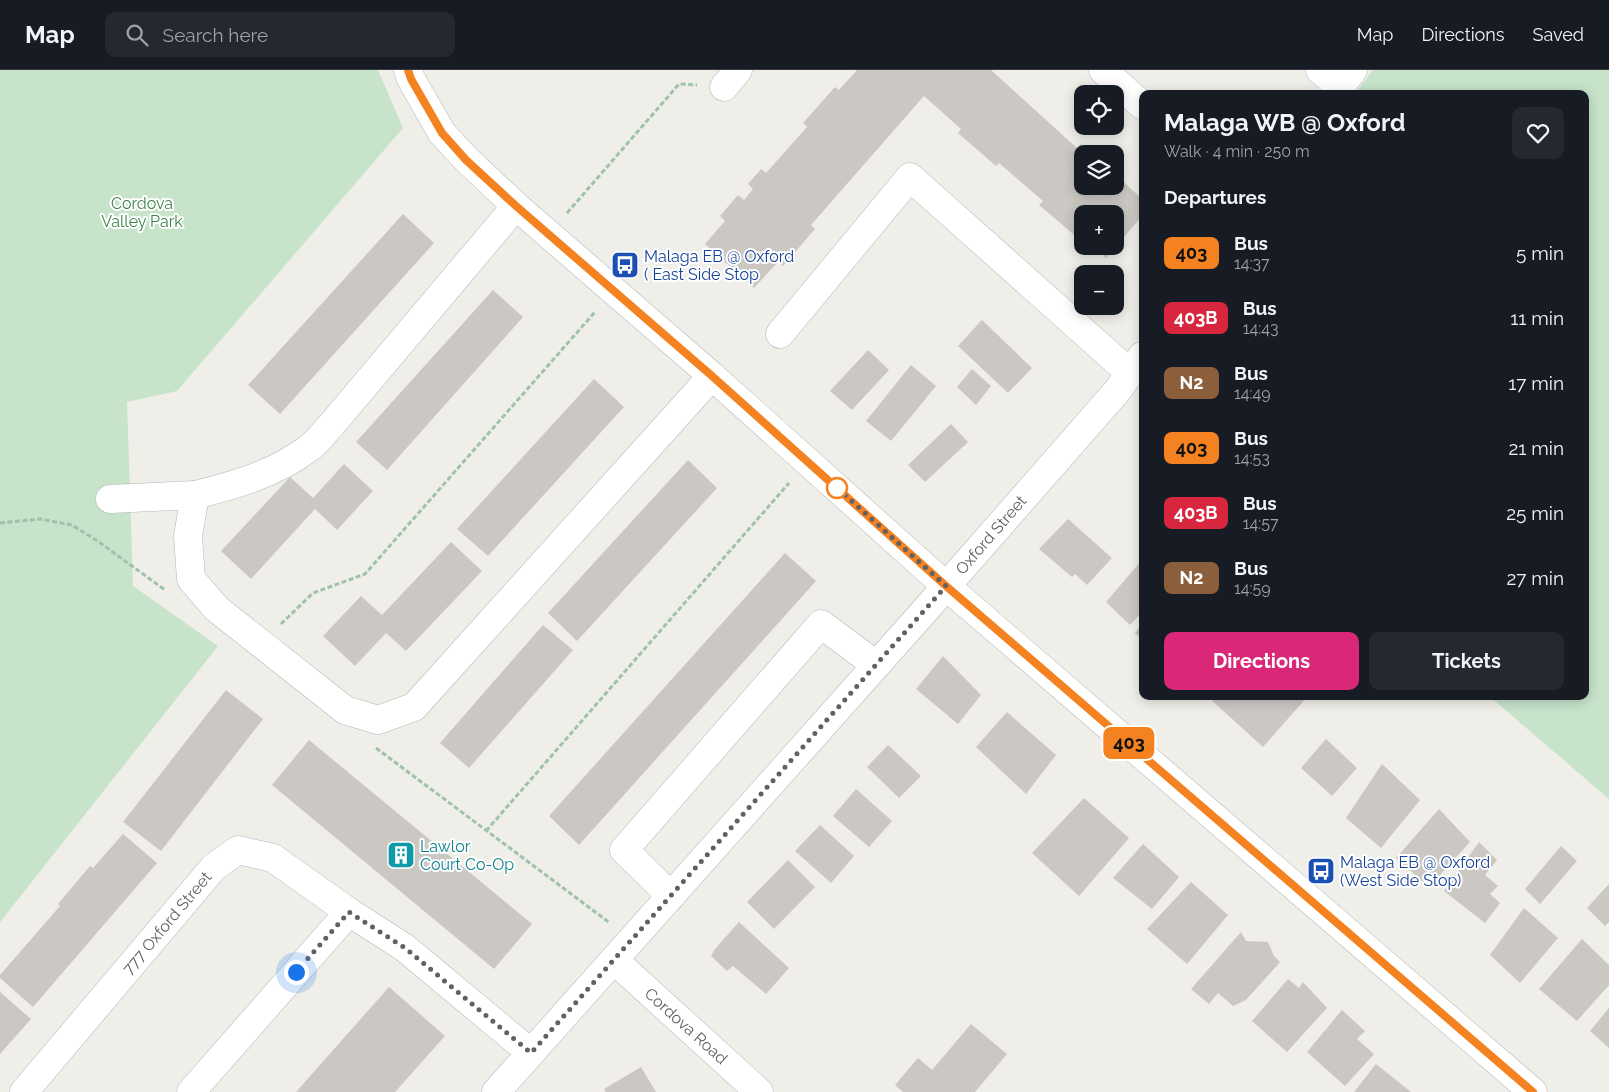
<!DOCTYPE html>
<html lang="en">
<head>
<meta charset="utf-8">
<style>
  body { margin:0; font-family:Raleway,sans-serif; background:#242831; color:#f1f3f6; height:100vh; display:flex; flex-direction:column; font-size:19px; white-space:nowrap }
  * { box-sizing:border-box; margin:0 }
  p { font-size:16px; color:#9ea1a6 }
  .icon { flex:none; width:28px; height:28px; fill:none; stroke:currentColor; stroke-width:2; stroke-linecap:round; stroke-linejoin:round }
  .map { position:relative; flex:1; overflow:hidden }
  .side { position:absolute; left:1139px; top:20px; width:450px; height:610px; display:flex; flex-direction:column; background:#171b24; border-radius:10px; box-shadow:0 2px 12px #0003 }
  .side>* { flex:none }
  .badge { padding:0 10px; border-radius:8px; font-size:18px; line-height:32px }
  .fabs { position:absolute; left:1074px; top:15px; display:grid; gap:10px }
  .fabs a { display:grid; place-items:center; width:50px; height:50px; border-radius:10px; background:#171b24; box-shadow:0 2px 12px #0003; font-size:25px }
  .you { position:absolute; width:25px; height:25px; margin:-12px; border:4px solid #fff; border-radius:50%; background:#1a73e8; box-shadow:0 0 0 8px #1a73e833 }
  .map>.badge { position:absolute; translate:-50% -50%; box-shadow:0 0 0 2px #fff }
  h2 { padding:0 25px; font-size:19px; line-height:45px }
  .round { display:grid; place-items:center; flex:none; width:52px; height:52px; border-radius:10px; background:#242831 }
  .headline { display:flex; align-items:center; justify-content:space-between; height:85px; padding:0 25px }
  h1 { font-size:24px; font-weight:700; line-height:38px }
  .button { display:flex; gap:10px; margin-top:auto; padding:10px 25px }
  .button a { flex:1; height:58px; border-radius:10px; background:#db2777; color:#fff; font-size:20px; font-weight:700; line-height:58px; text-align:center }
  .button a+a { background:#242831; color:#f1f3f6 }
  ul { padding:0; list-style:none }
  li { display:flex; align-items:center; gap:15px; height:65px; padding:0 25px }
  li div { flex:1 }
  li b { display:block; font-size:19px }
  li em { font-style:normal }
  li .badge { min-width:55px; font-weight:700; text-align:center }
  header { display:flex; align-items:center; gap:30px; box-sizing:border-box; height:70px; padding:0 25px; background:#171b24; border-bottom:1px solid #363941 }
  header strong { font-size:24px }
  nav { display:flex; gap:28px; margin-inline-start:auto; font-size:18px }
  .search { width:350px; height:45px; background:#242831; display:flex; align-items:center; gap:12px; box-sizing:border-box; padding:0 18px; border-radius:10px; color:#9ea1a6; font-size:19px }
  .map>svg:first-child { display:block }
</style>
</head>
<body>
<header>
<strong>Map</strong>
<div class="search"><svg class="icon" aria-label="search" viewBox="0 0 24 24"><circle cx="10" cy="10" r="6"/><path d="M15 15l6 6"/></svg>Search here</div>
<nav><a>Map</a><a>Directions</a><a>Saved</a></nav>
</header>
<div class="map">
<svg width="1609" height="1022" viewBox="0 0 1609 1022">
  <rect width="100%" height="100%" fill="#efeee8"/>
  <g fill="#c7e3ca">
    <path d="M0,0H378L403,58L177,321L127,332L133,516L218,576L0,852Z"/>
    <path d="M1373,0H1609V729L1489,626H1585V24H1355Z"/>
  </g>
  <g fill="#cbc8c4">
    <path d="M857,0H991L1077,78L1081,74L1092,84H1082V116H1115V104L1142,129V146L1106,188L1093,176H1115V144H1082V167V166L1079,169L1039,135L1043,131L999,93L996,96L958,63L961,59L924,26L811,155L815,159L783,196L778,192L754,218L705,174L725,151L720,146L738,125L744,130L753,119L748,114L761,99L766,103L807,57L803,53L835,17L839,20Z"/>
    <path d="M403,144L434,173L280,344L248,315Z"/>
    <path d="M493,220L523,247L387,400L356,372Z"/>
    <path d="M982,250L1032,298L1008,323L958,276Z"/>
    <path d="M868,280L889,300L852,340L830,321Z"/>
    <path d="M911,295L936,316L891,371L866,351Z"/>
    <path d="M972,299L991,316L976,335L957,317Z"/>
    <path d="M594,309L624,337L488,486L457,459Z"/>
    <path d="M951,354L968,372L925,412L908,395Z"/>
    <path d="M688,390L717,418L577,571L548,543Z"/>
    <path d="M344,394L373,421L337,460L315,439L251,509L221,481L290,407L313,428Z"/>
    <path d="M1068,449L1112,488L1087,515L1075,504L1072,507L1039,479Z"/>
    <path d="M451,472L482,501L406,581L386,563L355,596L323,566L361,526L382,545Z"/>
    <path d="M785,483L816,511L579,775L549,746Z"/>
    <path d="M1142,490V542L1130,555L1106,532Z"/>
    <path d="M1142,554V570L1135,563Z"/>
    <path d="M543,555L573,580L469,698L440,673Z"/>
    <path d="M943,586L981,625L958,654L916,619Z"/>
    <path d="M226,620L263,649L161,781L123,752Z"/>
    <path d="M1207,626H1308L1263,677Z"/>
    <path d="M1007,642L1056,685L1026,724L976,677Z"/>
    <path d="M1326,669L1357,698L1332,726L1301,698Z"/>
    <path d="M309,670L532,854L494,899L272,715Z"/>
    <path d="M888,675L921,706L899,728L867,697Z"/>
    <path d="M1382,694L1420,730L1381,778L1346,748Z"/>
    <path d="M856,719L892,751L869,777L833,746Z"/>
    <path d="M1084,728L1129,768L1079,826L1032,783Z"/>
    <path d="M1439,739L1470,772L1429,817L1396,788Z"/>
    <path d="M820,755L854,786L831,813L795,781Z"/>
    <path d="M123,764L157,793L33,937L0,908V905L60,836L58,834L90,796L93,798Z"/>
    <path d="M1479,772L1497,790L1485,805L1498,816L1490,824L1500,833L1485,853L1444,821Z"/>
    <path d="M1143,774L1179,807L1152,839L1113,808Z"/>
    <path d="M1561,776L1577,791L1540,834L1525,819Z"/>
    <path d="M788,790L815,817L774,859L747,832Z"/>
    <path d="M1191,812L1228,845L1187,894L1147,859Z"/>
    <path d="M1609,814V852L1605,856L1587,838Z"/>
    <path d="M1524,838L1558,868L1520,913L1490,885Z"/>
    <path d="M739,852L789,898L766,924L733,896L727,901L711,886L715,879Z"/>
    <path d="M1241,862L1246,871L1268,872L1274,886L1280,892L1246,930L1233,936L1218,923L1209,934L1191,919Z"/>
    <path d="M1582,869L1609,895V915L1577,951L1539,919Z"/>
    <path d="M1288,909L1299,918L1303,912L1327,938L1287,982L1252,951Z"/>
    <path d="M389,917L445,966L395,1022H296Z"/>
    <path d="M0,922L31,949L0,984Z"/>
    <path d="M1609,938V978L1590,961Z"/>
    <path d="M1342,940L1365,961L1357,969L1374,984L1345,1016L1307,982Z"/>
    <path d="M971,954L1007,984L975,1022H903L895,1015L918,988L932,1000Z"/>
    <path d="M1376,994L1411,1022H1354Z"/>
    <path d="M641,997L656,1022H606L604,1019Z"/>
  </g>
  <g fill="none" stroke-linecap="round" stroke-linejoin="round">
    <defs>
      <g id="minor">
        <path d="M408,0L411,9L442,63L466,89L516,136L712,306L946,516L1533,1022"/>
        <path d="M1103,0L1142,35"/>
        <path d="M1320,0L1340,17"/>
        <path d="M724,17L738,0"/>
        <path d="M1335,24L1353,0"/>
        <path d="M780,264L910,107L1130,303"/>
        <path d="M195,425C235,415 275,404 309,378C318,372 325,361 333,353L516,136"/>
        <path d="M110,429L195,425L188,466L191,509L217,539L345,640L378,650L414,637L712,306"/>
        <path d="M671,826L624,780L821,554L876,595"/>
        <path d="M614,890L759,1022"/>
        <path d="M24,1022L214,797L238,780L273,788L349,842L405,878L531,983"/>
        <path d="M191,1022L349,842"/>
        <path d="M496,1022L921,545L1118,320L1142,286"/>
      </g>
    </defs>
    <use href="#minor" stroke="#b4b6ba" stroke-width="29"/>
    <g stroke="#a0c2ad" stroke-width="3" stroke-dasharray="5 2.5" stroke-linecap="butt">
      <path d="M567,143L679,14L697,15"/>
      <path d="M0,453L40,449L72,455L99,472L165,520"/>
      <path d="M281,554L313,523L365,504L595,242"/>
      <path d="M376,678L610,853"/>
      <path d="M486,761L789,413"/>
    </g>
    <use href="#minor" stroke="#fff" stroke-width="28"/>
  </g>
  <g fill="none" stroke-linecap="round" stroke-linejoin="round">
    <defs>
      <path id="line" d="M408,0L411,9L442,63L466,90L516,136L712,306L946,516L1533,1022"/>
    </defs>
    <use href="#line" stroke="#fff" stroke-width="11"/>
    <use href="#line" stroke="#f58220" stroke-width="8"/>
    <path stroke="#5f6166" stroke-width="5" stroke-dasharray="0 9" d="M296,902L349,842L405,878L531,983L946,516L835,416L837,418"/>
  </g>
  <defs>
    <symbol id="bus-square" viewBox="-11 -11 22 22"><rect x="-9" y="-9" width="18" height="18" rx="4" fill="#1a4fb4" stroke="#fff"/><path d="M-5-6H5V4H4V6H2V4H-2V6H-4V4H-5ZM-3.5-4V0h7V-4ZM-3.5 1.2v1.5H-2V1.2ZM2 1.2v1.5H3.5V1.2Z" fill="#fff"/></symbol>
    <symbol id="building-square" viewBox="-11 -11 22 22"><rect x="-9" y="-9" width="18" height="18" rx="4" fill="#0f9aa8" stroke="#fff"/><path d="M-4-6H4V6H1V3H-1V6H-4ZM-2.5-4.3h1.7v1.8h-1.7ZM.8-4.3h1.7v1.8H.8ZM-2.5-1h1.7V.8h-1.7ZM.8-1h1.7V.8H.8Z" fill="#fff"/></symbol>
  </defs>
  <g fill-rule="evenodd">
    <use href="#bus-square" x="609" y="179" width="32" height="32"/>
    <use href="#building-square" x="385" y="769" width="32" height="32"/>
    <use href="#bus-square" x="1305" y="785" width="32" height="32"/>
  </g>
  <circle fill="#fff" stroke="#f58220" stroke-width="2.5" cx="837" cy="418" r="10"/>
  <g text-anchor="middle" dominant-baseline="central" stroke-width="4" stroke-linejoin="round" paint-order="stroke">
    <g font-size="16" fill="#40834a" stroke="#fff">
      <text x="142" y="133">Cordova<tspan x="142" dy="18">Valley Park</tspan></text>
    </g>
    <g font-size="16" fill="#164399" stroke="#fff" text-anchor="start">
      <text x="644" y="186">Malaga EB @ Oxford<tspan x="644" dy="18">( East Side Stop</tspan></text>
      <text x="1340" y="792">Malaga EB @ Oxford<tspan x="1340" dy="18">(West Side Stop)</tspan></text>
    </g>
    <g font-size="16" fill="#5f6166" stroke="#fff">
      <text transform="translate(991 465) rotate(-49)">Oxford Street</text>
      <text transform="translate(167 853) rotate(-50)">777 Oxford Street</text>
      <text transform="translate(686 956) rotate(42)">Cordova Road</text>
    </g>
    <g font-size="16" fill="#0d838f" stroke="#fff" text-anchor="start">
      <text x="420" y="776">Lawlor<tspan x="420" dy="18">Court Co-Op</tspan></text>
    </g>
  </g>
</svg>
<div class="fabs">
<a><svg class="icon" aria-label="locate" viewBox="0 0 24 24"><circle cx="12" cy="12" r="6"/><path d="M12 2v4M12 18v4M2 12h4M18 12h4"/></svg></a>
<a><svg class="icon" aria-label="layers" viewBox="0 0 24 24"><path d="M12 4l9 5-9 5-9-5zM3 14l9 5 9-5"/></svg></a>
<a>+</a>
<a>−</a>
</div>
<div class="you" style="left:296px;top:902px"></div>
<b class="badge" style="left:1129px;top:673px;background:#f58220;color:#111">403</b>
<section class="side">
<div class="headline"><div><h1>Malaga WB @ Oxford</h1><p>Walk · 4 min · 250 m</p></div><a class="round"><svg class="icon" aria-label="heart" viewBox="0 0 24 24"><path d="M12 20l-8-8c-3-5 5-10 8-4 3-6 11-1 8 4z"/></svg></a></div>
<h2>Departures</h2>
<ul>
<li><span class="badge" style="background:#f58220;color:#111">403</span><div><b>Bus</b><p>14:37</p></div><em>5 min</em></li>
<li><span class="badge" style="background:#d7263d;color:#fff">403B</span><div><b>Bus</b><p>14:43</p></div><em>11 min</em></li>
<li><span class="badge" style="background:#8b5e3c;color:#fff">N2</span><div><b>Bus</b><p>14:49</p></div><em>17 min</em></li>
<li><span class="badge" style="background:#f58220;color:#111">403</span><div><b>Bus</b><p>14:53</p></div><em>21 min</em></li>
<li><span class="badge" style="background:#d7263d;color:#fff">403B</span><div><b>Bus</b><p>14:57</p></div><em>25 min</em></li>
<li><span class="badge" style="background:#8b5e3c;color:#fff">N2</span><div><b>Bus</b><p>14:59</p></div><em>27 min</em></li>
</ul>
<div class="button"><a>Directions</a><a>Tickets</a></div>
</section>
</div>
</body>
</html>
